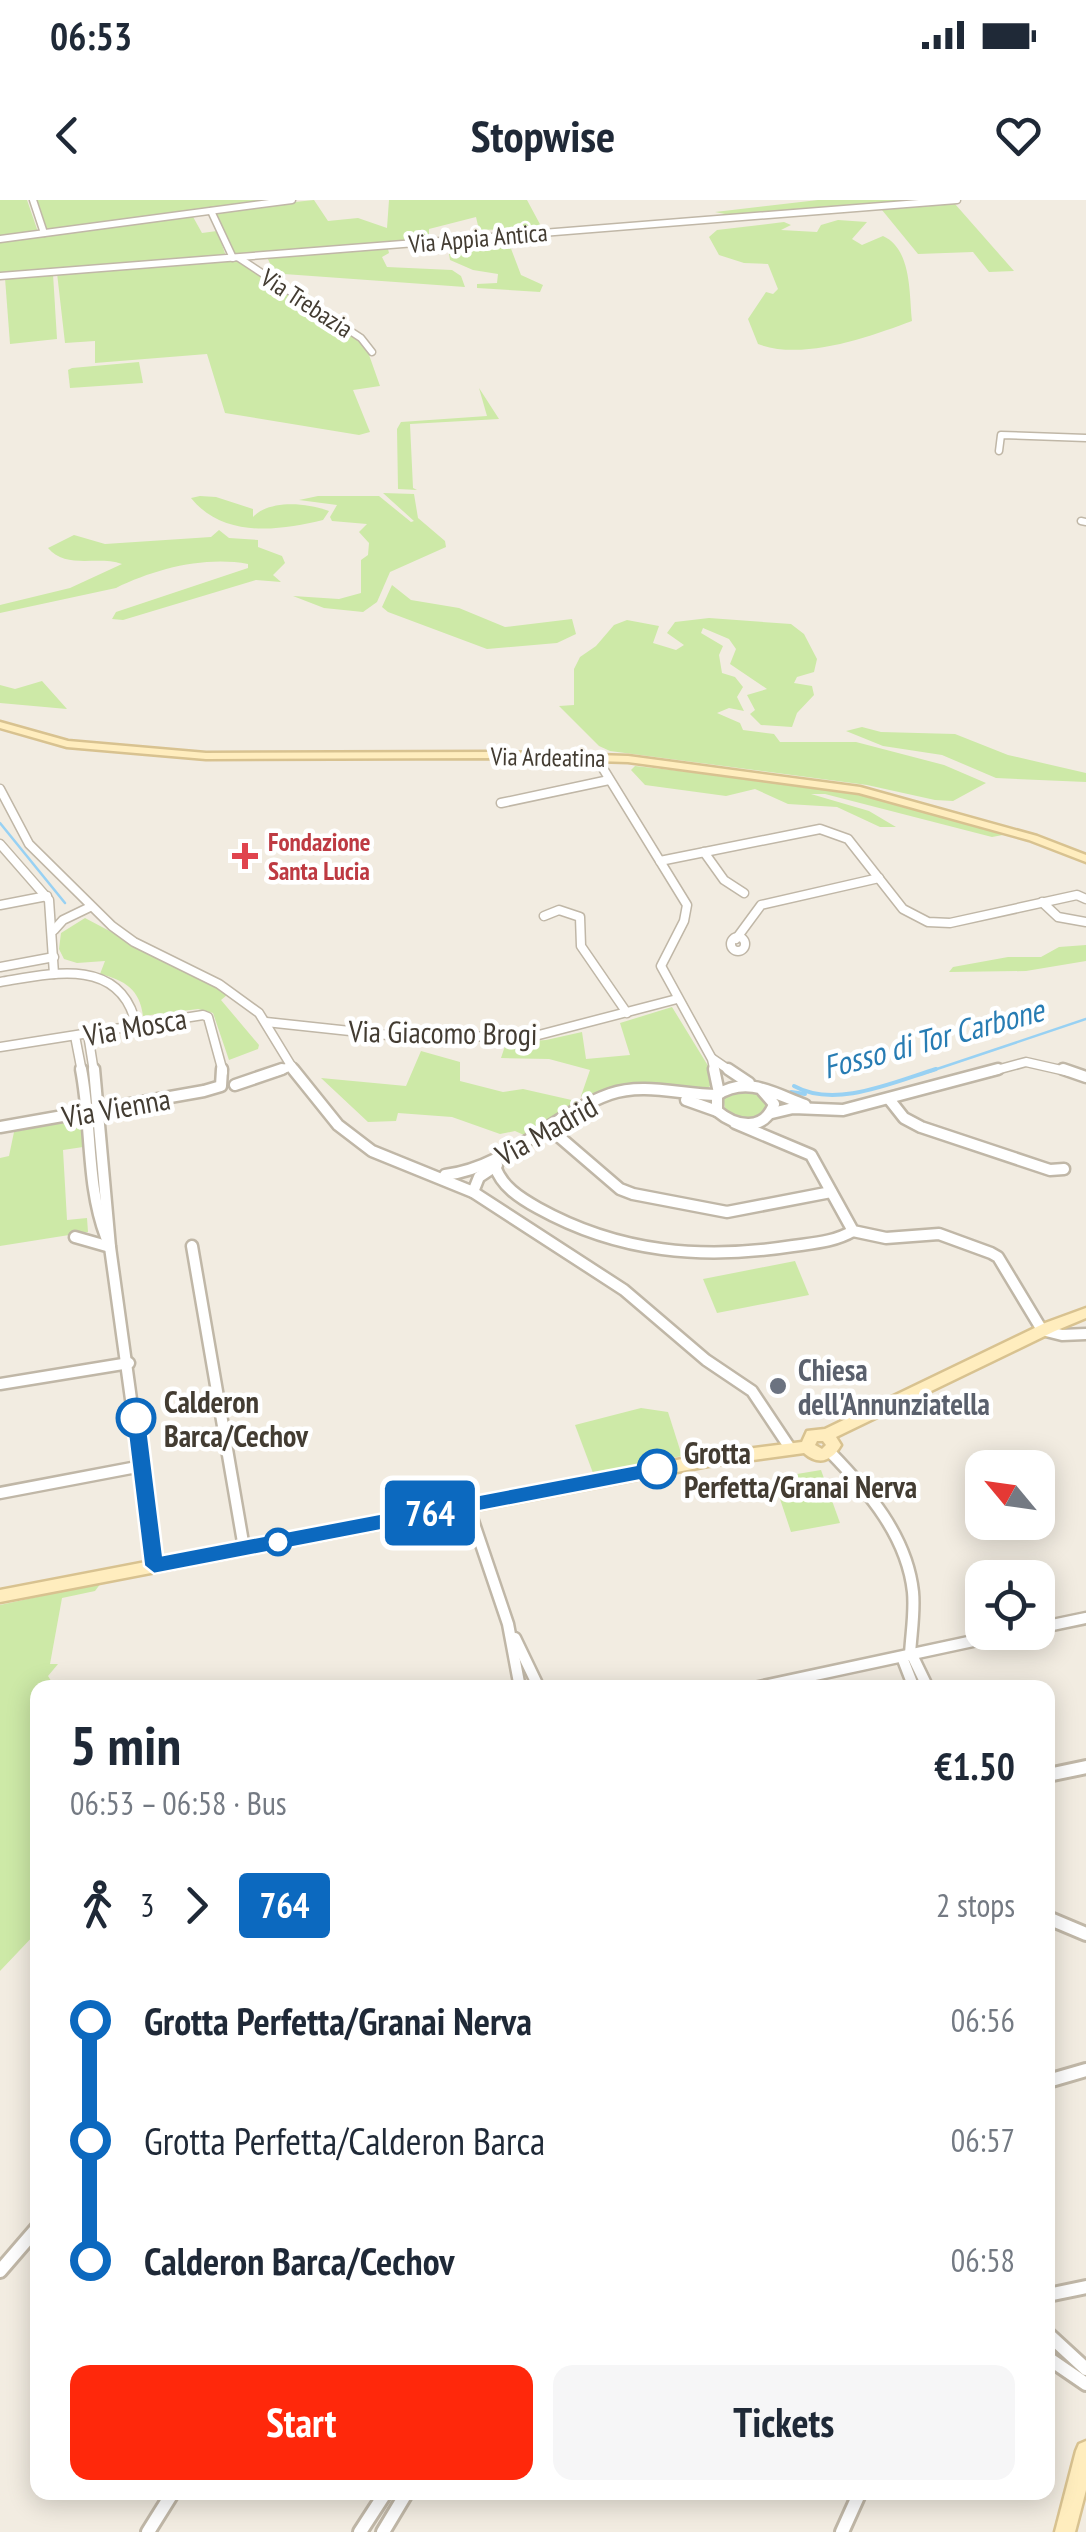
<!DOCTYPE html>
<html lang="en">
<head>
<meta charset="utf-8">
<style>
  body { margin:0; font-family:"PT Sans Narrow",sans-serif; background:#f6f6f7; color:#1f2937; height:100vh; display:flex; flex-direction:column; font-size:38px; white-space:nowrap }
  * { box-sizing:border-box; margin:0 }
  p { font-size:32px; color:#747a83 }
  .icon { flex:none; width:55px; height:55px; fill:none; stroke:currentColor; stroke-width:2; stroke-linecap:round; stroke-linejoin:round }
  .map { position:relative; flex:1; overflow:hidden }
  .sheet { position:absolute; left:30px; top:1480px; width:1025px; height:820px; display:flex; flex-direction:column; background:#fff; border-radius:20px; box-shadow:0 5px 25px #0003 }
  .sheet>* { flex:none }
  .badge { padding:0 20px; border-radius:8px; font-size:35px; line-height:65px }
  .needle { width:65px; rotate:299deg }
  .buttons { position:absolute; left:965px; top:1250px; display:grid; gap:20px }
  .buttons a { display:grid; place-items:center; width:90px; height:90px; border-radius:20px; background:#fff; box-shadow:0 5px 25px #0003; font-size:50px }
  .map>.badge { position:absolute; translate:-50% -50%; box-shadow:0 0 0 5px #fff }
  .legs { display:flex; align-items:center; gap:15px; height:110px; padding:0 40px; font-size:32px }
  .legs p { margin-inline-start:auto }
  .summary { display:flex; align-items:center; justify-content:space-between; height:170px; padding:0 40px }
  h1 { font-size:55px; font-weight:700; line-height:75px }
  .button { display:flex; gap:20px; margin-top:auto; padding:20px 40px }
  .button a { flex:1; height:115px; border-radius:20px; background:#ff280b; color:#fff; font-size:40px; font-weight:700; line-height:115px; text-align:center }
  .button a+a { background:#f6f6f7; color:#1f2937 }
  ul { padding:0 40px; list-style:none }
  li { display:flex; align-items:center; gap:35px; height:120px; font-size:38px }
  li i { display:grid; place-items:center; width:15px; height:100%; margin:0 12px; background:currentColor }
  li i::after { content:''; width:25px; height:25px; margin:-12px; border:8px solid; border-radius:50%; background:#fff }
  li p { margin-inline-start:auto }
  li:first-child i { background:linear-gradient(#0000 50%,currentColor 0) }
  li:last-child i { background:linear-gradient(currentColor 50%,#0000 0) }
  .status { display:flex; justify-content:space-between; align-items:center; height:70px; padding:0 50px; background:#fff; direction:ltr }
  .status svg { height:28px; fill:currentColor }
  header { display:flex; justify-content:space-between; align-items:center; height:130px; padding:0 40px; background:#fff; font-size:45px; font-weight:700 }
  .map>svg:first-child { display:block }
</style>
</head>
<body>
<div class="status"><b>06:53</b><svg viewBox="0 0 49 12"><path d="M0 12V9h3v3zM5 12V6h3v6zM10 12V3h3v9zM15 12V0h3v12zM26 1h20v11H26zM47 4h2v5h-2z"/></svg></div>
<header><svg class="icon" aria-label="back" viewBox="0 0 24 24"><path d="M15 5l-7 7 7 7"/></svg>Stopwise<svg class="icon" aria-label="heart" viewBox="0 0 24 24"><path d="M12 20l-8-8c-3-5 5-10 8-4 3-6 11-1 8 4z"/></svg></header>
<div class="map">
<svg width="1086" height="2332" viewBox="0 0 1086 2332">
  <rect width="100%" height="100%" fill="#f2ece1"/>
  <g fill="#cde9a7">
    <path d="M0,0H27L38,32L0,37Z"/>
    <path d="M36,0H289L257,6L314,0L328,21L358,18L387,28L389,0H527L542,28L479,30L476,17L429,29V40L235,56L214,10L47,31Z"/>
    <path d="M818,0H919L735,16L715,12Z"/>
    <path d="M955,4L1014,71L989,72L973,52L918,54L882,10Z"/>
    <path d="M192,15L202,33L217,31L226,56L0,73V41Z"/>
    <path d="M838,20L867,22L852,39L862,45L883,36C912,49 909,94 912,121C869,137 803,161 758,144L748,119L766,92L773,94L778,89L768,64L744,63L719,55L709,37L717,30L784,22L791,25L781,30L817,32L821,25Z"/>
    <path d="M510,46L521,75L543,85L540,92L477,88V84L497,83L498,74L473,70L450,60L449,54L456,49Z"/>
    <path d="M388,49L389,53L382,57L387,67L452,70L461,76L465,87L284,74L273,70L267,57Z"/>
    <path d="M237,60L359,139L368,152L380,186L353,190L370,232L359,235L225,213L207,154L95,163V141L65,143L57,73Z"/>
    <path d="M53,74L57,139L10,144L5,78Z"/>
    <path d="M139,162L143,183L70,188L68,170L72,168Z"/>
    <path d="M479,188L499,219L410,224L413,288L417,290L398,289L397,229L401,222L487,216Z"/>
    <path d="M383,293L414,294L418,318L445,341L446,347L390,372L377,402L363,412L324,408L293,396L339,399L361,393V360L368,355L369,343L359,332L367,324L332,321L330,317L337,305L299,300L318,296H379L411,322L414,321Z"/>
    <path d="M200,296L216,297L253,309V317C270,299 308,303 329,311L323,320C278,331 223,338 191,298Z"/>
    <path d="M219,330L229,338L258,340V347L282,356L285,363L273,375L281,382L256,380L123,420L112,419L116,412L248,368V364C204,356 155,369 116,388L0,413V405L70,388L122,364C98,355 66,370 48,348L74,335L105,344L211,337Z"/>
    <path d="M392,385L411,400L459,408L505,427L572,419L576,434L557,443L487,449L388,412L382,407Z"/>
    <path d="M709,418L791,424L804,434L817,459L814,472L797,477L794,483L812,486L814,495L797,513L792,527L761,525L750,514L755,510L747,495L767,489L730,464L736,449L729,439L703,428L701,433L723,446L719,455L722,473L735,477L743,487L737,497L744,511L729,508L717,513L740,523L743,530L774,534L780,542H856L944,565L986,583L953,601L935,600L867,585L610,551L599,546L559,506L574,505V469L580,457L596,446L614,425L627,420L659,426L653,443L676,450L684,445L667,433L675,422Z"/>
    <path d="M42,481L67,509L0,503V485L15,489Z"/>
    <path d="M862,527L881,532L955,534L1008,555L1086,573V582L996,578L942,555L883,546L846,531Z"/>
    <path d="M635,566L833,588L1008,634L992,637L825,594H811L869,611L896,627H880L837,607L788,604L755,589L726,596L645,585L631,570Z"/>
    <path d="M85,718L219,789L227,795L221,800L259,845L258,849L229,860L213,813L198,809L143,816C140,790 125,780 100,774L105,761L77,763L64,759L59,749L61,733Z"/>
    <path d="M1086,745V761L1026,771L949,772L953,767L1008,757H1041L1059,747Z"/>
    <path d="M672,807L710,869L711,885L706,890L655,886L584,899L581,896L590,870L549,859L501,858L506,843L546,840L582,832L586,859L630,855L620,823Z"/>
    <path d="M421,851L460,862V881L503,892L523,889L576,901V905L524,935L515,931L500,934L452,917L398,913L396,921L368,922L321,878L406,886Z"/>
    <path d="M739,889L760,893L767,902L766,912C751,921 742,921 726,913L723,898Z"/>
    <path d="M72,920L82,926L83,947L63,950L67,1020L87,1018L88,1032L0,1046V958L9,956L14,932Z"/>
    <path d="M795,1061L809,1095L717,1113L703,1079Z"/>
    <path d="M641,1208L668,1212L682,1256L593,1273L575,1225Z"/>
    <path d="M821,1270L840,1323L791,1332L773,1278Z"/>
    <path d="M101,1383L95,1391L62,1398L50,1464H58L48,1476L55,1487L38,1488L37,1732L0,1771V1405Z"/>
  </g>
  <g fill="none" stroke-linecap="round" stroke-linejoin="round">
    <g stroke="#98d1f3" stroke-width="2.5">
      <path d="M0,623L65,703"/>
      <path d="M928,872L1086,819"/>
    </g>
    <g stroke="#98d1f3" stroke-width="4">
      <path d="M794,886C835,909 894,882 936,869"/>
      <path d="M791,892L805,894"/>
    </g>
    <defs>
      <g id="street-far3">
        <path d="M33,0L44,33"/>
        <path d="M211,11L233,58"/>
        <path d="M0,39L292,0"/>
        <path d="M239,58L361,138L372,152"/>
        <path d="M0,76L957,0"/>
        <path d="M999,251L1001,235L1086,238"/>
        <path d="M1081,321L1086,322"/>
      </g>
      <g id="street-far2">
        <path d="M596,557L687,705L684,721L661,766L712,859L715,872"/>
        <path d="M0,589L29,644L112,726L134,742L219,784L259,813L295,872"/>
        <path d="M501,603L609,580"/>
        <path d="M0,644L49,700L54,774"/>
        <path d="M704,652L724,680L744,693"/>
        <path d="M660,661L820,629L848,639L903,709L928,722L950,723L1077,695L1086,699"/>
        <path d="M1042,702L1058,717L1086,722"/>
        <path d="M0,705L47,696"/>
        <path d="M544,716L559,710L580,717L581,746L627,813"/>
        <path d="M54,730L63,720L90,707"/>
        <circle cx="738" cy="744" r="7"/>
        <path d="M736,739L761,705L879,678"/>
        <path d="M0,767L54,757"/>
        <path d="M0,782C49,774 115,757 134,817L128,824"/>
        <path d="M266,822L406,837L535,836L677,799"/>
        <path d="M88,834L94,872"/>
        <path d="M75,836L82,872"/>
        <path d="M0,847L203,815L208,817L223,872"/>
        <path d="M713,859L732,872"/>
        <path d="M275,872L292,866"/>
        <path d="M989,872L1026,862L1070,872"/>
      </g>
      <g id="street-far1">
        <path d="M81,869C92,925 86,985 106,1037"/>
        <path d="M94,869L110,1047L154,1366"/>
        <path d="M293,869L338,925L372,951L473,992L624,1090L706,1160L752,1191L790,1248"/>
        <path d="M714,869L719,893"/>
        <path d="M728,869L749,883"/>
        <path d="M1063,869L1086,877"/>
        <path d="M235,885L282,869"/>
        <path d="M761,889L774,904C764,932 736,927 717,911V895C747,875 775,894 805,905"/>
        <path d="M889,899L904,918L921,927L1050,970L1064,969"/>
        <path d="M686,900L717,911"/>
        <path d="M772,913L793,908L843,910L998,869"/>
        <path d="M735,923L811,955L853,1031L886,1038L939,1034L991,1053L998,1057L1042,1130L1062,1135L1086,1134"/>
        <path d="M0,927L204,891L221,886L222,869"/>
        <path d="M549,928L620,989L633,994L727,1012L831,992"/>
        <path d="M495,966C501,986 520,998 538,1008C619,1053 703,1060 793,1046C814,1043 834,1042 853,1031"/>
        <path d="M445,975C509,967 551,915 610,894C644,882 682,895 717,895"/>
        <path d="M473,992L479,977L497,965"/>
        <path d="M75,1037L110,1047"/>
        <path d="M192,1046L244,1348"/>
        <path d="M0,1184L129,1163"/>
        <path d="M830,1252C868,1291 907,1336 913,1392C915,1413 911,1434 910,1455"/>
        <path d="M0,1293L142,1266"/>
        <path d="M468,1306L508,1424L520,1488"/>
        <path d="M1038,1428L1086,1418"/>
        <path d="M515,1438L539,1488"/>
        <path d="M912,1455L928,1488"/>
        <path d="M902,1457L914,1488"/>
        <path d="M754,1488L1015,1432"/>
      </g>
      <g id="street">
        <path d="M1048,1575L1086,1567"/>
        <path d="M1048,1718L1086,1734"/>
        <path d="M1048,1881L1086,1870"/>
        <path d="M0,2071L38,2027"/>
        <path d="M1048,2095L1086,2087"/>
        <path d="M1048,2134L1086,2169"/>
        <path d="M1048,2158L1086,2184"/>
        <path d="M148,2332L173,2292"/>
        <path d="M360,2332L386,2292"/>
        <path d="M383,2332L407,2292"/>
        <path d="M842,2332L860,2292"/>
      </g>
      <g id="secondary">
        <path d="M0,522L68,541L206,553L497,552L628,556L860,587L1037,636L1086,655V662L1029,640L859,593L628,562L497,558L206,559L67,547L0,528Z"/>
        <path d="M1086,1108V1118L1055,1131L836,1237L841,1245C832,1261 819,1266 804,1253L708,1266L0,1402V1390L708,1254L802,1242L807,1231L825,1229L1045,1123ZM817,1241H823L826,1245L822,1249L815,1245Z"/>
        <path d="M1086,2241V2290L1075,2332H1055L1076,2251L1079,2244Z"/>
      </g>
    </defs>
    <use href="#street-far3" stroke="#c0b7a7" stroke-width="9"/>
    <use href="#street-far2" stroke="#c0b7a7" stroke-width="11"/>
    <use href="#street-far1" stroke="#c0b7a7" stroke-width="15"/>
    <use href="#street" stroke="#c0b7a7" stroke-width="18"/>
    <use href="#secondary" stroke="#d8c290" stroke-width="5"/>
    <use href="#street-far3" stroke="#fff" stroke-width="6"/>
    <use href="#street-far2" stroke="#fff" stroke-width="8"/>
    <use href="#street-far1" stroke="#fff" stroke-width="10"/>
    <use href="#street" stroke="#fff" stroke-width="12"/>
    <use href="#secondary" fill="#ffedbe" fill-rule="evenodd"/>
  </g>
  <path fill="#0c69bf" stroke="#fff" stroke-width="2.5" d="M136,1210L146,1218L163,1355L657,1261L668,1269L657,1277L154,1374L144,1366L126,1218Z"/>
  <path fill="#e0444e" stroke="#fff" stroke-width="4" d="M240 641h10v10h10v10h-10v10h-10v-10h-10v-10h10z"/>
  <circle fill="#6b7280" stroke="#fff" stroke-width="4" cx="778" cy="1186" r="10"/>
  <g fill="#fff" stroke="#0c69bf" stroke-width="5">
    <circle cx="136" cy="1218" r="18"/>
    <circle cx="657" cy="1269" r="18"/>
    <circle cx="278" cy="1342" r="12"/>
  </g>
  <g text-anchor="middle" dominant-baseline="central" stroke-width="9" stroke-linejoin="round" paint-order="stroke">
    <g font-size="25" fill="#433c32" stroke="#fff">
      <text transform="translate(478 38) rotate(-5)">Via Appia Antica</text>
      <text transform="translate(307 103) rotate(33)">Via Trebazia</text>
      <text transform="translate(548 557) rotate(1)">Via Ardeatina</text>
    </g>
    <g font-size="25" font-weight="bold" fill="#be3a42" stroke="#fff" text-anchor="start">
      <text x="268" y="642">Fondazione<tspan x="268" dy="29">Santa Lucia</tspan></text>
    </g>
    <g font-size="30" fill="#433c32" stroke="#fff">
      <text transform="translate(135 826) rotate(-10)">Via Mosca</text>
      <text transform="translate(443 832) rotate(1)">Via Giacomo Brogi</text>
      <text transform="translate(116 907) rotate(-10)">Via Vienna</text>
      <text transform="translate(546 930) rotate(-29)">Via Madrid</text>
    </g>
    <g font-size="30" font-weight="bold" fill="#5b616d" stroke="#fff" text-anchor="start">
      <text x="798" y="1169">Chiesa<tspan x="798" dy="34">dell'Annunziatella</tspan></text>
    </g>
    <g font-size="30" font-weight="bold" fill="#433c32" stroke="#fff" text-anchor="start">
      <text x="164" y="1201">Calderon<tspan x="164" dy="34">Barca/Cechov</tspan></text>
      <text x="684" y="1252">Grotta<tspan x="684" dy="34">Perfetta/Granai Nerva</tspan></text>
    </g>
    <g font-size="32" font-style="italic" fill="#277cb3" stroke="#fff">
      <text transform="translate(933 838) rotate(-15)">Fosso di Tor Carbone</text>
    </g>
  </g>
</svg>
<div class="buttons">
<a><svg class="needle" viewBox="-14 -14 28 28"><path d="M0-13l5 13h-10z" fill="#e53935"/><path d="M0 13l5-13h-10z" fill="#747a83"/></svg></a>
<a><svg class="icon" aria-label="locate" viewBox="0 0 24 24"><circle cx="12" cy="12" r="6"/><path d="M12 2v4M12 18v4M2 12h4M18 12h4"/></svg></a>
</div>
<b class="badge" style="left:430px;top:1313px;background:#0c69bf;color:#fff">764</b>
<section class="sheet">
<div class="summary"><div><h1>5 min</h1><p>06:53 – 06:58 · Bus</p></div><b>€1.50</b></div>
<div class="legs"><svg class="icon" aria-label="walk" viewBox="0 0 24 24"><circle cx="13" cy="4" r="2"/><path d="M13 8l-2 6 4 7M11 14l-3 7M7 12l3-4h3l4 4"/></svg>3<svg class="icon" aria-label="forward" viewBox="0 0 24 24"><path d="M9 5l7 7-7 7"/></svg><b class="badge" style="background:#0c69bf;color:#fff">764</b><p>2 stops</p></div>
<ul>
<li><i style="color:#0c69bf"></i><b>Grotta Perfetta/Granai Nerva</b><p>06:56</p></li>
<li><i style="color:#0c69bf"></i><span>Grotta Perfetta/Calderon Barca</span><p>06:57</p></li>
<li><i style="color:#0c69bf"></i><b>Calderon Barca/Cechov</b><p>06:58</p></li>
</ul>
<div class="button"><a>Start</a><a>Tickets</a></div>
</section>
</div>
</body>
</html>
